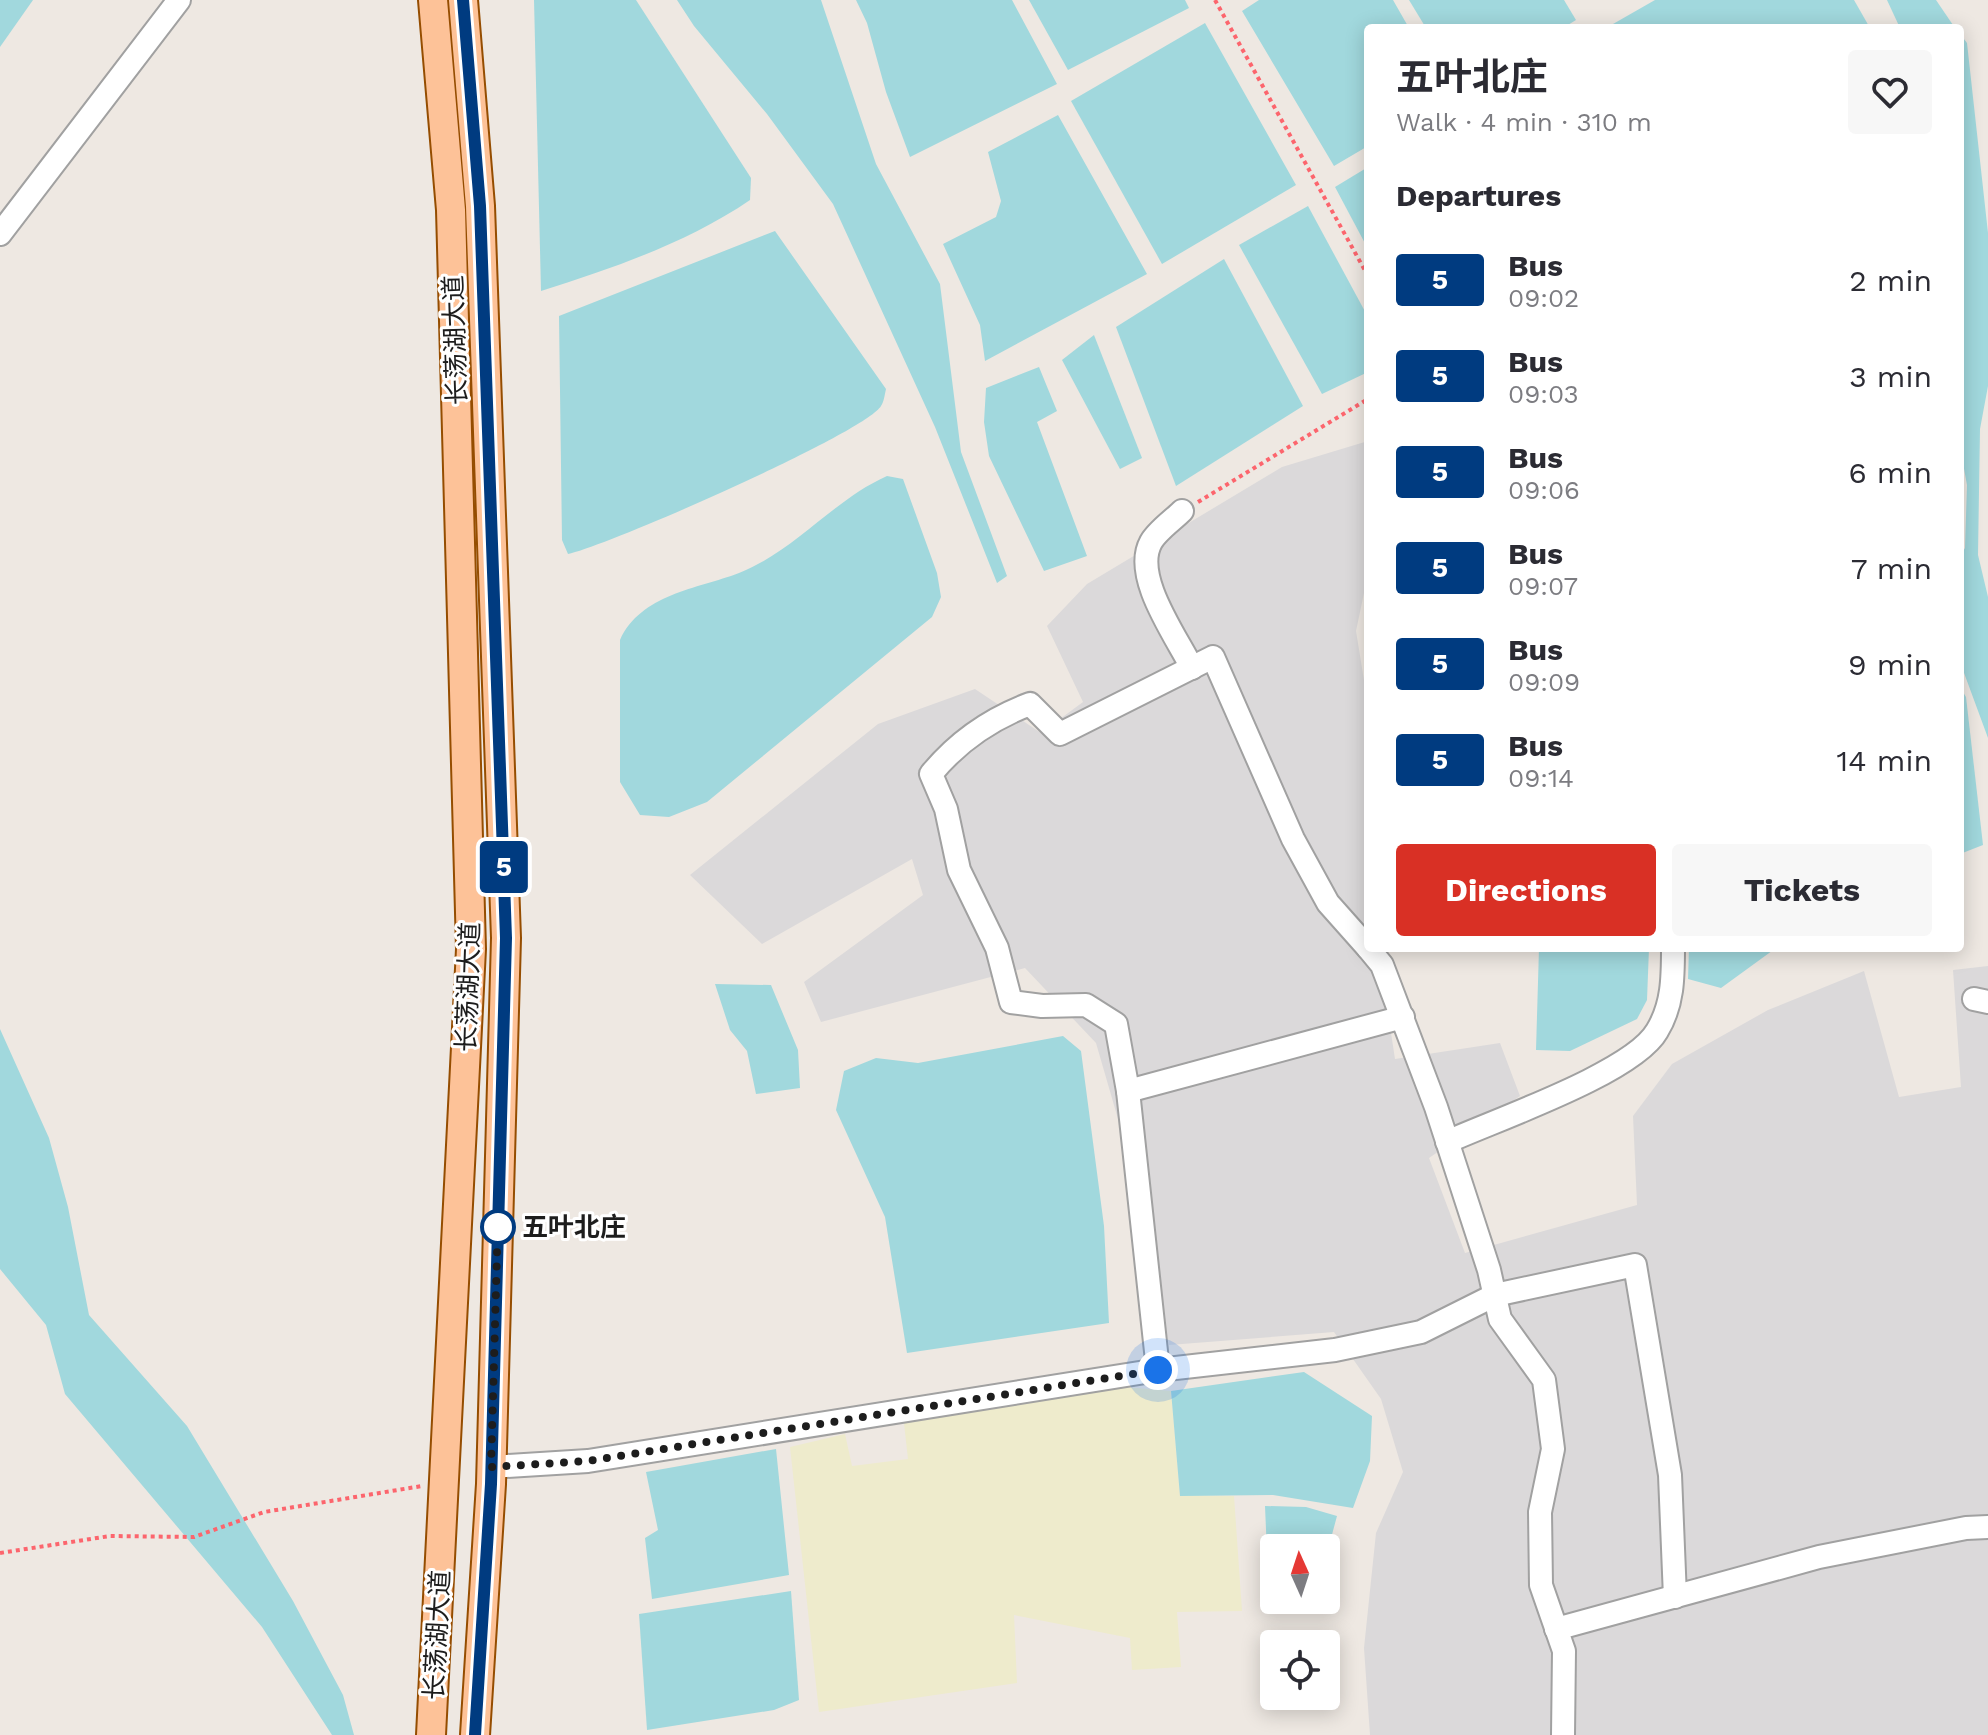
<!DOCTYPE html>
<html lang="en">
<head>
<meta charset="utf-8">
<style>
  body { margin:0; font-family:"Work Sans","Noto Sans SC",sans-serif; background:#f7f7f7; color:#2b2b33; height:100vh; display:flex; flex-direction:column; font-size:30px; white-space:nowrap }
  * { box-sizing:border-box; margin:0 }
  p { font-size:26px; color:#7c7c81 }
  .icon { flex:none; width:44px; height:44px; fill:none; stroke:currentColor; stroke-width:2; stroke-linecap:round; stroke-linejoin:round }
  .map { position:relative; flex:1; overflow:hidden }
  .drawer { position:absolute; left:1364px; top:24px; width:600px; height:928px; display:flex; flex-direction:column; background:#fff; border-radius:8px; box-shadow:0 4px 20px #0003 }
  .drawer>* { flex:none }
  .badge { padding:0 16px; border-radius:6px; font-size:28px; line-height:52px }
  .needle { width:52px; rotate:357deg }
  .buttons { position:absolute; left:1260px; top:1534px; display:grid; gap:16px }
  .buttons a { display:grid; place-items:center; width:80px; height:80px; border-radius:8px; background:#fff; box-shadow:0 4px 20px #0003; font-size:40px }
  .you { position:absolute; width:40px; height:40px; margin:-20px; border:6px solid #fff; border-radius:50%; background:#1a73e8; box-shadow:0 0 0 12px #1a73e833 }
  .map>.badge { position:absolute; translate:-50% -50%; box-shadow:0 0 0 4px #fff }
  h2 { padding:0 32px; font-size:30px; line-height:72px }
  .round { display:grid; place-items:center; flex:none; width:84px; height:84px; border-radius:8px; background:#f7f7f7 }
  .head { display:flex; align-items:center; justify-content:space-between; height:136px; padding:0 32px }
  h1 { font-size:38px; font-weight:700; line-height:60px }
  .action { display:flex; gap:16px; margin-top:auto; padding:16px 32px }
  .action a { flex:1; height:92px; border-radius:8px; background:#d93025; color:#fff; font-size:32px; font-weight:700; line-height:92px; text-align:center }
  .action a+a { background:#f7f7f7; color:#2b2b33 }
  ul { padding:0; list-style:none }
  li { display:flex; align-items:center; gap:24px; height:96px; padding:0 32px }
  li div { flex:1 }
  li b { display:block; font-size:30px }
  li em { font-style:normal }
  li .badge { min-width:88px; font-weight:700; text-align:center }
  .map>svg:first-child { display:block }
</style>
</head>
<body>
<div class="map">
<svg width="1988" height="1735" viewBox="0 0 1988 1735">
  <rect width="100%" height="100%" fill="#eee8e2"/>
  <path fill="#dbd9da" d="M1368,441V574L1356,631L1368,705V948H1378L1395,1059L1500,1043L1520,1096L1429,1158L1465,1253L1637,1205L1633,1116L1672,1064L1768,1010L1864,971L1899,1097L1961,1087L1953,970L1988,966V1735H1370L1364,1648L1376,1533L1403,1472L1381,1399L1334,1332L1169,1345L1129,1157L1096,1043L1025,968L821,1022L804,982L923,895L912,859L762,944L690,875L878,724L975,689L1041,733L1083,702L1047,626L1087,584L1282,467Z"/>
  <path fill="#eeebcc" d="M1125,1387L1171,1391L1180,1495L1234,1496L1242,1611L1177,1612L1181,1667L1132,1670L1130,1638L1014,1615L1017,1683L819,1712L790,1447L845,1434L852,1466L908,1459L904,1423Z"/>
  <g fill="#a1d8dd">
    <path d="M0,0H33L0,47Z"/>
    <path d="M534,0H636L751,178L750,200C687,243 613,268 541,291Z"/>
    <path d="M677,0H821L876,164L940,284L961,452L1007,576L997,583L935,427L833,204L767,114L694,26Z"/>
    <path d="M856,0H1012L1057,84L910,157L886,92L867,23Z"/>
    <path d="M1029,0H1185L1189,8L1068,70Z"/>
    <path d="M1259,0H1393L1409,28H1368V146L1334,166L1242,11Z"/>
    <path d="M1409,0H1564L1576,20L1563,28H1426Z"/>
    <path d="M1655,0H1854L1870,28H1606Z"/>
    <path d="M1887,0H1936L1955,28H1900Z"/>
    <path d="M1205,23L1296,185L1162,264L1071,101Z"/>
    <path d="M1960,34L1967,43L1988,233V386L1980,429L1978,555L1988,597V738L1960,662V557L1965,548L1967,485L1960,447Z"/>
    <path d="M1058,115L1147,274L985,361L980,325L943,244L996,217L1001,201L988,152Z"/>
    <path d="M1368,167V249L1335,187Z"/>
    <path d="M1308,206L1368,317V372L1322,394L1239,245Z"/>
    <path d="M775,231L886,389C885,393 884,402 881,406C865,433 607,546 568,554L562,540L559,316Z"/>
    <path d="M1224,259L1303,406L1176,486L1116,327Z"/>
    <path d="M1094,335L1142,458L1120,469L1062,360Z"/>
    <path d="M1039,367L1057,411L1037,422L1087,556L1044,571L989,456L984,422L986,388Z"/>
    <path d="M887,476L903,479L937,573L941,597L932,617L707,802L669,817L640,815L620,782V640C641,594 697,589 739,573C795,551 833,500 887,476Z"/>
    <path d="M1960,687L1966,697L1983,845L1960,854Z"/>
    <path d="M1539,948H1649L1647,1000L1637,1019L1570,1051L1536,1050Z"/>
    <path d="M1689,948H1776L1721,988L1688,979Z"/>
    <path d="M715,984L771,985L798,1050L800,1088L756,1094L747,1051L730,1030Z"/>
    <path d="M0,1029L49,1138L68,1207L89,1315L187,1426L293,1601L343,1695L354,1735H332L262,1627L65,1394L46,1325L0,1269Z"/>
    <path d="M1063,1036L1081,1051L1104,1226L1109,1323L907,1353L885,1217L836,1110L844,1071L876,1058L918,1063Z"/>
    <path d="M1304,1372L1372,1416L1370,1461L1353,1508L1273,1495L1180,1496L1171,1391Z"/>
    <path d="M776,1449L789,1575L652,1599L645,1538L658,1530L646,1472Z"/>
    <path d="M1265,1506L1306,1507L1337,1516L1326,1557V1548H1274V1600H1314L1313,1604L1269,1600Z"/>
    <path d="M791,1591L799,1700L774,1710L647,1730L639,1614Z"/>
  </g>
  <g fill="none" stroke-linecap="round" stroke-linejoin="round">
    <defs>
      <g id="minor">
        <path d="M0,234L179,0"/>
        <path d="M1182,511C1173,520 1157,531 1151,542C1132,576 1176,636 1192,668"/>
        <path d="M1368,948L1328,903L1293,839L1213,657L1060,734L1030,704C990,719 958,741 931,774L946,809L959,870L997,948L1011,1002L1042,1006L1086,1005L1116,1024L1128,1091L1403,1017"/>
        <path d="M1368,948L1382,965L1436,1107L1489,1270L1500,1319L1544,1380L1553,1449L1540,1512L1541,1585L1564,1651L1563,1735"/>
        <path d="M1974,999L1988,1002"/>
        <path d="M1128,1091L1158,1370"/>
        <path d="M1447,1142C1495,1120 1633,1073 1657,1031C1673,1005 1673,977 1673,948"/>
        <path d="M491,1467L588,1461L1158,1370L1335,1350L1421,1332L1495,1295L1635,1265L1670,1475L1675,1597"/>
        <path d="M1556,1629L1819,1557L1966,1528L1988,1527"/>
      </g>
      <g id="major">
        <path d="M463,0L480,206L506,938L491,1484L475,1735"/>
        <path d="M431,1735L471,949L451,210L433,0"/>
      </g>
    </defs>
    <use href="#minor" stroke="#a1a1a1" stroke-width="26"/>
    <use href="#major" stroke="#954d00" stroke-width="32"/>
    <g stroke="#fc656d" stroke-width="4" stroke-dasharray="4 4" stroke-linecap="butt">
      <path d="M1215,0L1368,276"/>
      <path d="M1198,502L1368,399"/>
      <path d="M0,1553L110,1536L194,1537L264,1512L422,1486"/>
    </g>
    <use href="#minor" stroke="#fff" stroke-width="22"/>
    <use href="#major" stroke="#fdc298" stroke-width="28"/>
  </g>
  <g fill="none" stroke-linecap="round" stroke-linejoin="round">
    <defs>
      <path id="line" d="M463,0L480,206L506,938L491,1484L475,1735"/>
    </defs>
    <use href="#line" stroke="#fff" stroke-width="18"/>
    <use href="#line" stroke="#003b80" stroke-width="12"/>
    <path stroke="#1d1d1d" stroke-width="8" stroke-dasharray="0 14.4" d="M498,1227V1218L491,1467L588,1461L1158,1370"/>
  </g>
  <circle fill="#fff" stroke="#003b80" stroke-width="4" cx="498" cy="1227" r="16"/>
  <g text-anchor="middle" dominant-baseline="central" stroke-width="6" stroke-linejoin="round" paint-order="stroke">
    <g font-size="26" fill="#1d1d1d" stroke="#fff">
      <text transform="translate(455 340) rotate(-92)">长荡湖大道</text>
      <text transform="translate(468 987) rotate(-88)">长荡湖大道</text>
      <text transform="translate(437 1635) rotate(-87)">长荡湖大道</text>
    </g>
    <g font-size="26" font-weight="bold" fill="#1d1d1d" stroke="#fff" text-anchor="start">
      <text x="522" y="1227">五叶北庄</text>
    </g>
  </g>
</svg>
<div class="buttons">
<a><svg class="needle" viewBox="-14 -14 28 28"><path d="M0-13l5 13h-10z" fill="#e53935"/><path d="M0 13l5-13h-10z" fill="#7c7c81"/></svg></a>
<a><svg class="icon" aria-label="locate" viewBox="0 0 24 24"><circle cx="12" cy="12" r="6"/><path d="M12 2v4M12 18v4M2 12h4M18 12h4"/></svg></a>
</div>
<div class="you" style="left:1158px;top:1370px"></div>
<b class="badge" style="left:504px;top:867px;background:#003b80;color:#fff">5</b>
<section class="drawer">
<div class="head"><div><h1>五叶北庄</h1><p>Walk · 4 min · 310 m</p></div><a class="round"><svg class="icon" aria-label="heart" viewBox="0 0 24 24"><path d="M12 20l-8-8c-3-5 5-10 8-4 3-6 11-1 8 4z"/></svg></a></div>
<h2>Departures</h2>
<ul>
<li><span class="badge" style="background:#003b80;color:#fff">5</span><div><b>Bus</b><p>09:02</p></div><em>2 min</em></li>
<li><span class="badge" style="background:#003b80;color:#fff">5</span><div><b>Bus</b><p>09:03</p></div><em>3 min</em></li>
<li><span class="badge" style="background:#003b80;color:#fff">5</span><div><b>Bus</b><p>09:06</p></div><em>6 min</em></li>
<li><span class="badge" style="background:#003b80;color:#fff">5</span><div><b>Bus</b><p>09:07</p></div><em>7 min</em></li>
<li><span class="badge" style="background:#003b80;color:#fff">5</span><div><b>Bus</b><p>09:09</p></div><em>9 min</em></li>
<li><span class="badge" style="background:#003b80;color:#fff">5</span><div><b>Bus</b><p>09:14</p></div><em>14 min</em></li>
</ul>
<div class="action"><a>Directions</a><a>Tickets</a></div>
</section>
</div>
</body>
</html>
